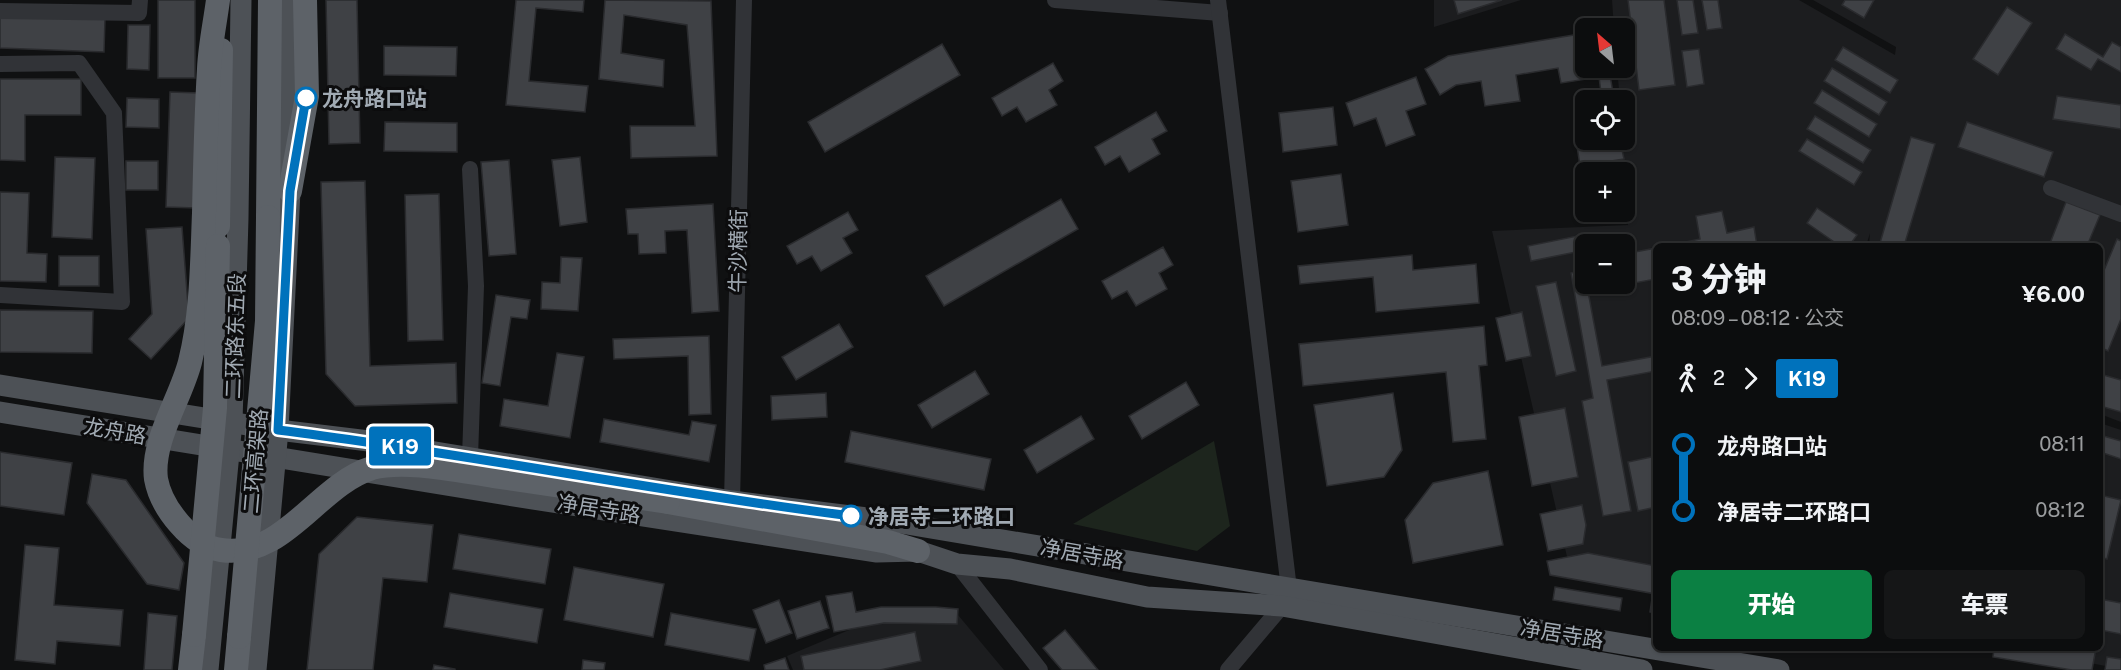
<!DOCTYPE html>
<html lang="zh">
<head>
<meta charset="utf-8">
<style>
  body { margin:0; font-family:"Public Sans","Noto Sans SC",sans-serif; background:#151617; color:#f1f3f6; height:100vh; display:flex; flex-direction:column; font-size:22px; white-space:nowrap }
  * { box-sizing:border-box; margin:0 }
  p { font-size:20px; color:#9a9c9e }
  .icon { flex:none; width:33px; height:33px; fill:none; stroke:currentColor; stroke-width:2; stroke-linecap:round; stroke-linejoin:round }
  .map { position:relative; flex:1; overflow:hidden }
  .sheet { position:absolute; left:1653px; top:243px; width:450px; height:408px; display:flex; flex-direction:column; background:#0c0d0e; border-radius:9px; box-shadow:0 2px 4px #0004,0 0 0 2px #2c2d2e }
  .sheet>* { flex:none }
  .badge { padding:0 12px; border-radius:4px; font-size:21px; line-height:39px }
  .needle { width:39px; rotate:332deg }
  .tools { position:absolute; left:1575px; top:18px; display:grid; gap:12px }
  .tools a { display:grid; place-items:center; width:60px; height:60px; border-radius:9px; background:#0c0d0e; box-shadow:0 2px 4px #0004,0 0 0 2px #2c2d2e; font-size:30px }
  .map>.badge { position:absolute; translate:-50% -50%; box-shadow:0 0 0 3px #fff }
  .legs { display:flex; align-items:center; gap:9px; height:66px; padding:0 18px; font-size:20px }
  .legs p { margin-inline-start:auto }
  .overview { display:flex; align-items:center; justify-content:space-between; height:102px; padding:0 18px }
  h1 { font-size:33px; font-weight:800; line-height:45px }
  .primary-button { display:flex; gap:12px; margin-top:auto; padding:12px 18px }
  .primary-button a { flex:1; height:69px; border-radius:9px; background:#0b8043; color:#fff; font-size:24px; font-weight:800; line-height:69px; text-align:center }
  .primary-button a+a { background:#151617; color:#f1f3f6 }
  ul { padding:0 18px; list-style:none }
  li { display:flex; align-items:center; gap:21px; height:66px; font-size:22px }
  li i { display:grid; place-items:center; width:9px; height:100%; margin:0 8px; background:currentColor }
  li i::after { content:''; width:15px; height:15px; margin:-8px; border:4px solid; border-radius:50%; background:#0c0d0e }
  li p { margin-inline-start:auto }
  li:first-child i { background:linear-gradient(#0000 50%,currentColor 0) }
  li:last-child i { background:linear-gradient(currentColor 50%,#0000 0) }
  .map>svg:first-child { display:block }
</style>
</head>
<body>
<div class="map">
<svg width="2121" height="670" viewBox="0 0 2121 670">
  <rect width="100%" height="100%" fill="#101112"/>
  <g fill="#1c1d1f" fill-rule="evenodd">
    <path d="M1434,0H1521L1434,27Z"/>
    <path d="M1612,0H1799L1895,55L1896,47L1813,0H2121V422L2100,414V246H1869L1870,233L1866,246H1656V578L1568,561L1492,231L1628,225L1622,140H1624V100H1620L1617,68H1624V28H1614ZM1586,244H1624V284H1586Z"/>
    <path d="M2100,423L2121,430V669L2012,648H2100Z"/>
    <path d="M892,612L958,615L1004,670H793L787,656Z"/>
  </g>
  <path fill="#1d251d" d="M1214,441L1230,526L1197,551L1073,524Z"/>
  <g fill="#3f4145" stroke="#2a2b2e" stroke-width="1.5">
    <rect x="158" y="0" width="37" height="78"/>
    <path d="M326,0H357L360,143L329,144Z"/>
    <path d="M516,0H584L583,12L536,8L529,81L588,86L585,112L506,105Z"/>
    <path d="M605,0L711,1L717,156L631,158L630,126H695L687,25L624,15L621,53L664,60L663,87L599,79Z"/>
    <path d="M1454,0H1502L1458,14Z"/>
    <path d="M1628,0H1664L1675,85L1639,90Z"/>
    <path d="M1677,0H1693L1698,33L1682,35Z"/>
    <path d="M1702,0H1718L1722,28L1707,30Z"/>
    <path d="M1845,0H1874L1864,18L1842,5Z"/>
    <path d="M2007,7L2032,23L1998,75L1973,59Z"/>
    <path d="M0,16L105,19L104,52L0,48Z"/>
    <path d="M128,25H150L149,70L127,69Z"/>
    <path d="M1586,33V68H1609L1614,100H1602L1599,77L1561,83L1558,68L1516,75L1520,101L1485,106L1481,81L1456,85L1440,95L1425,69L1448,56Z"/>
    <path d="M2065,34L2103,57L2112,42L2121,47V72L2098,59L2091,70L2056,49Z"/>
    <path d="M942,44L960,75L825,152L808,122Z"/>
    <path d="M384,46L457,47L456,76L384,75Z"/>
    <path d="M1843,47L1898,80L1890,93L1835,60Z"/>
    <path d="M1699,49L1704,84L1687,87L1682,51Z"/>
    <path d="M1053,63L1063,81L1049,90L1057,105L1026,122L1017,107L1002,116L992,98Z"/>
    <path d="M1832,68L1887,102L1879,115L1824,81Z"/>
    <path d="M1416,77L1426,104L1406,111L1415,135L1386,146L1376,118L1354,126L1346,103Z"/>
    <path d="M0,79H81V115H25V161L0,160Z"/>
    <path d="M1822,90L1877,124L1869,137L1814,103Z"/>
    <path d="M170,92L200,93L196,208L166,207Z"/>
    <path d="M2057,96L2121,105V129L2053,119Z"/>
    <path d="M127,98L159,99V128L126,127Z"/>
    <path d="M1333,107L1337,145L1283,152L1279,113Z"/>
    <path d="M1156,112L1167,131L1152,139L1160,154L1129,172L1120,156L1105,165L1095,147Z"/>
    <path d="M1815,116L1871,150L1863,163L1807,129Z"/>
    <path d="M385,122L457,123V152L384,151Z"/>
    <path d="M1967,122L2053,152L2044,177L1958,147Z"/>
    <path d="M1586,124V140H1620L1624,159L1580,166L1574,126Z"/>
    <path d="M1911,137L1935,144L1904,246H1891L1880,243Z"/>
    <path d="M1807,139L1862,172L1854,185L1799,151Z"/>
    <path d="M55,157L95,158L92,239L52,237Z"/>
    <path d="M580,157L587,222L560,226L552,160Z"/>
    <path d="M509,160L516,254L489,256L481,162Z"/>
    <rect x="126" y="161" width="32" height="29"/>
    <path d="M1341,174L1348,225L1298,232L1291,181Z"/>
    <path d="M365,181L370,366L456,363L457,403L355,406L326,374L321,182Z"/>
    <path d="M0,192L29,193L27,253L47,254L46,282L0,281Z"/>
    <path d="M439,194L443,340L408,341L405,195Z"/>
    <path d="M1061,199L1078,229L944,306L926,276Z"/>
    <path d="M2066,202L2100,215L2087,246H2049Z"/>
    <path d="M713,204L719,311L692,313L687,230L665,231L666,253L639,254L638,234H628L626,209Z"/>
    <path d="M1817,208L1857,235L1849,246H1840L1807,223Z"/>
    <path d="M1722,211L1727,233L1754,227L1757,246H1667L1700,239L1696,216Z"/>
    <path d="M848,212L858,230L843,238L852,253L821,271L812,256L797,264L787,246Z"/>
    <path d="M182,227L189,318L151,359L129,339L152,314L146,229Z"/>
    <path d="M1587,234L1590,244H1586V250L1531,261L1528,246Z"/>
    <path d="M2117,239L2121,241V319L2108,351L2100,347V280Z"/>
    <path d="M1163,247L1173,265L1159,273L1167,289L1136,306L1127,291L1112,299L1102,281Z"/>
    <path d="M1656,248V279L1602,289L1601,284H1624V254Z"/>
    <path d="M1412,255L1413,270L1476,264L1479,303L1376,312L1373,277L1300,284L1298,266Z"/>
    <rect x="59" y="256" width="40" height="30"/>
    <path d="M561,257L582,258L578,311L541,309L542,282L560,283Z"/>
    <path d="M1584,270L1602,366L1656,356V371L1607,380L1631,511L1603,516L1582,401L1593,398L1571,273Z"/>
    <path d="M1556,282L1576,371L1556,376L1536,286Z"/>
    <path d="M496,295L530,300L527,319L511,317L500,386L482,383Z"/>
    <path d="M0,310L93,311L92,353L0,352Z"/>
    <path d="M1522,312L1531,356L1506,361L1496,318Z"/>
    <path d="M839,324L853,347L796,380L782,357Z"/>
    <path d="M1484,326L1487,365L1479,366L1486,439L1453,442L1446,372L1303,386L1299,344Z"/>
    <path d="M709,336L711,414L689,415L688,356L614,359L613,339Z"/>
    <path d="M557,353L584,357L570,438L500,426L504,399L548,406Z"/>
    <path d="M975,371L989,394L932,428L918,405Z"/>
    <path d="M2100,374L2121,380V412L2100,406Z"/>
    <path d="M1186,382L1199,405L1142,439L1129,416Z"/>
    <path d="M826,393L827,417L772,420L771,396Z"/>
    <path d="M1393,393L1402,450L1384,477L1327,486L1314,405Z"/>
    <path d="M1565,408L1578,477L1532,486L1519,417Z"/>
    <path d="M1081,416L1094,439L1037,473L1024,450Z"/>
    <path d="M604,419L689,435L692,421L716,425L709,462L600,442Z"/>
    <path d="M851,431L991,459L984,490L845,462Z"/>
    <path d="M2100,435L2121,441V459L2100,452Z"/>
    <path d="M0,452L72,463L64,515L0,506Z"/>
    <path d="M1656,456V507L1638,511L1628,462Z"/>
    <path d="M1488,471L1503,545L1413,563L1405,520L1433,483Z"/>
    <path d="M92,474L126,480L184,563L179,590L147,584L87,503Z"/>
    <path d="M2100,495L2121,500L2107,559L2100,557Z"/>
    <path d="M1582,505L1586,525L1583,544L1548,551L1540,514Z"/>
    <path d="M357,517L433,525L427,582L383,578L373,670H307L319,554Z"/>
    <path d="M459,534L551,549L545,584L453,569Z"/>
    <path d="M25,545L59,548L54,605L123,610L120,646L57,641L55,664L15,660Z"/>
    <path d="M1588,553L1656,566V594L1550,575L1547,561Z"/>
    <path d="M574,567L664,584L653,637L564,620Z"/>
    <path d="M1555,587L1622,598L1620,611L1553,600Z"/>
    <path d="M852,592L856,612L881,607H936L958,609L957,624L884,623L834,632L826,596Z"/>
    <path d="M450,593L543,609L537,643L444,627Z"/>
    <path d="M1652,599L1656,600V613L1650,612Z"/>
    <path d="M2100,599L2121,603V634L2100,630Z"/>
    <path d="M779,600L792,633L766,643L753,610Z"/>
    <path d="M820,601L829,628L797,639L788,611Z"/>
    <path d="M148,613L177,616L172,670H144Z"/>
    <path d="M671,613L756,629L749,661L665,645Z"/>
    <path d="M1065,630L1098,670H1062L1043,648Z"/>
    <path d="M915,632L921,661L880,670H804L801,656Z"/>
    <path d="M1994,648H2096L2092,670H2072L1993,657Z"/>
    <path d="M2107,657L2121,659V670H2105Z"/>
    <path d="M785,658L789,670H765L764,665Z"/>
    <path d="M583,660L605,663L604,670H582Z"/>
    <path d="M434,665L455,669V670H433Z"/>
  </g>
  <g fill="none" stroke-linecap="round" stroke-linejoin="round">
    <g stroke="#313337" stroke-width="16">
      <path d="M1055,0L1220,13"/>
      <path d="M1218,0L1289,589"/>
      <path d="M0,11L139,13L140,0"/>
      <path d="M0,64L79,63L114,113L122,302L0,295"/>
      <path d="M470,169L476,286L470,457"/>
      <path d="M2051,188L2121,214"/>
      <path d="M732,501L744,0"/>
      <path d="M957,564L1040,670"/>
      <path d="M1228,670L1282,606"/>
    </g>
    <g stroke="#4d5156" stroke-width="21">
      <path d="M0,385L278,430L369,441L732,501L883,520L1779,670"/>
      <path d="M0,412L532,499L877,552L918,551L957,564L1010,569L1147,597L1282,606L1642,670"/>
      <path d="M208,670L232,422L238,218L241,0"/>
      <path d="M256,670L278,430L290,191L285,0"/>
    </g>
    <g stroke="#5d6268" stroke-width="24">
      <path d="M290,191L307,96L305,0"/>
      <path d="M268,217L270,0"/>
      <path d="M218,226L221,50"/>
      <path d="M668,502L888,542L918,551"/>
      <path d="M190,670L194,635"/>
      <path d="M236,670L239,637"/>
    </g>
    <g stroke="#5d6268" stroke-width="24">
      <path d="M218,0C215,23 210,46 209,69C206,117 205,165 204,213C202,262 202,314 190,362C181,398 151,441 156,479C161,507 191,546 221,550C285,559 317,485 372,468C405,459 459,471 494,476C552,485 610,493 668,502"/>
      <path d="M194,635L215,408L218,246"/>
      <path d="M239,637L267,321L268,217"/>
    </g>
  </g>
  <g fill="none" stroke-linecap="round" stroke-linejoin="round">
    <defs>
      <path id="line-1" d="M306,98L290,191L278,430C470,454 659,492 851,516"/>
    </defs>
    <use href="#line-1" stroke="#fff" stroke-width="14"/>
    <use href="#line-1" stroke="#0072bc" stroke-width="9"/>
  </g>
  <g fill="#fff" stroke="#0072bc" stroke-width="3">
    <circle cx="306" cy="98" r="10"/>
    <circle cx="851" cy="516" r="10"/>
  </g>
  <g text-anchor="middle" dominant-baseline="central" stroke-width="6" stroke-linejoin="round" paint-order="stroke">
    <g font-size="21" font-weight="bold" fill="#a1aab3" stroke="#0c0c0d" text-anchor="start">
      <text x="322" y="98">龙舟路口站</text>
      <text x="868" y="516">净居寺二环路口</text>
    </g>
    <g font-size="21" fill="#a1aab3" stroke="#0c0c0d">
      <text transform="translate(738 251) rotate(-89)">牛沙横街</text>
      <text transform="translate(235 336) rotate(-88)">二环路东五段</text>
      <text transform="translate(115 431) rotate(10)">龙舟路</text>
      <text transform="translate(255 461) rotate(-85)">二环高架路</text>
      <text transform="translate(599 509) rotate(9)">净居寺路</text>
      <text transform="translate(1082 554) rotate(10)">净居寺路</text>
      <text transform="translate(1562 634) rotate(9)">净居寺路</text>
    </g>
  </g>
</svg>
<div class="tools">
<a><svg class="needle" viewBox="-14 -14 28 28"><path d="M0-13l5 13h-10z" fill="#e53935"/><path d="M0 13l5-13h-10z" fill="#9a9c9e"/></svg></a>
<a><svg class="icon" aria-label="locate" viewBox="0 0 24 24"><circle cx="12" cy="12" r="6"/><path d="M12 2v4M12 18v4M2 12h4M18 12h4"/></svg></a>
<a>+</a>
<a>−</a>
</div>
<b class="badge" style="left:400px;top:446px;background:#0072bc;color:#fff">K19</b>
<section class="sheet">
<div class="overview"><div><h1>3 分钟</h1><p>08:09 – 08:12 · 公交</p></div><b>¥6.00</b></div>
<div class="legs"><svg class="icon" aria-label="walk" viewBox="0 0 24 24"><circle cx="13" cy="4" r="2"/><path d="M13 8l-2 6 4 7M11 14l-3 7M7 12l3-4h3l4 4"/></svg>2<svg class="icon" aria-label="forward" viewBox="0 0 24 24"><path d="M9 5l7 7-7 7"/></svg><b class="badge" style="background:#0072bc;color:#fff">K19</b></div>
<ul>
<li><i style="color:#0072bc"></i><b>龙舟路口站</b><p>08:11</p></li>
<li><i style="color:#0072bc"></i><b>净居寺二环路口</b><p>08:12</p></li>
</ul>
<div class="primary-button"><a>开始</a><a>车票</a></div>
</section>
</div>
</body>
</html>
